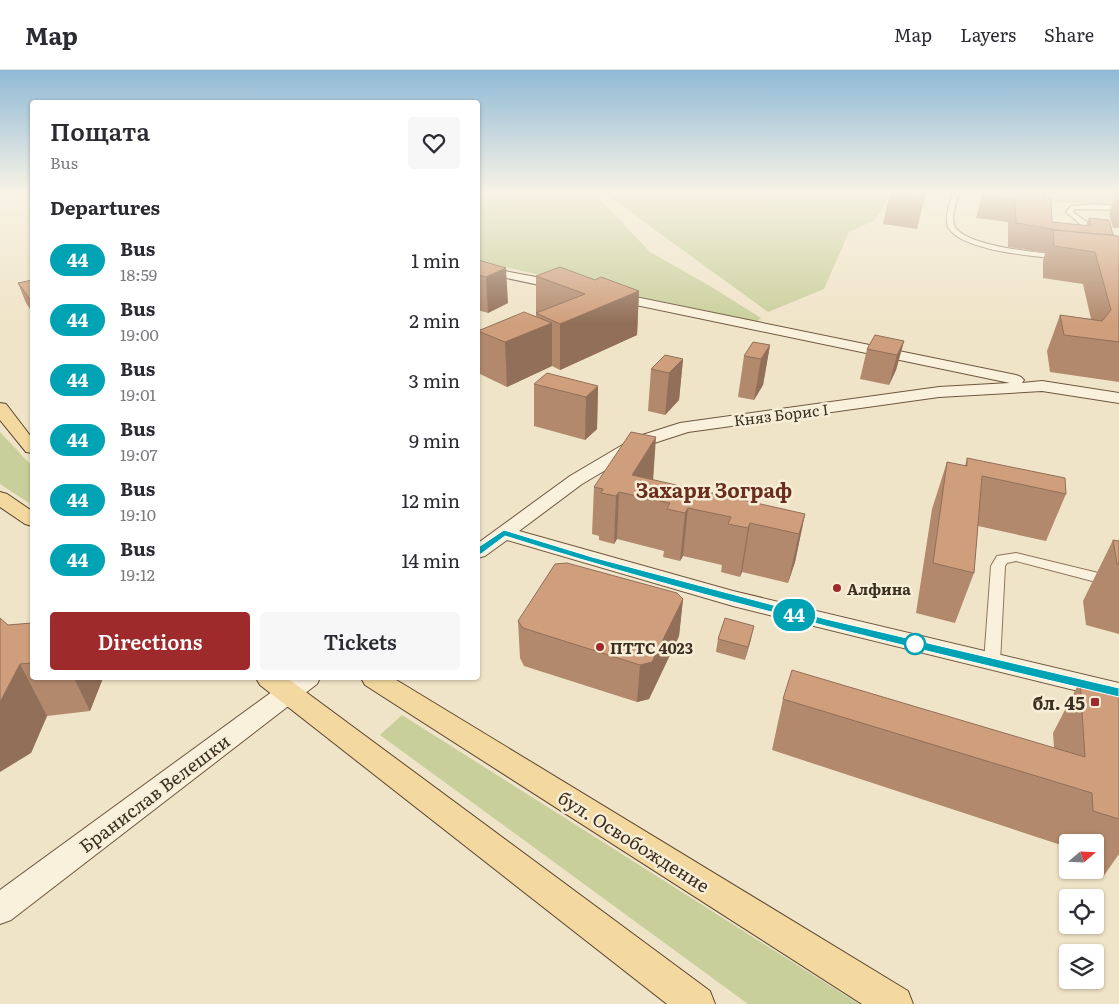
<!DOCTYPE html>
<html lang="en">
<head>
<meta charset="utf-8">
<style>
  body { margin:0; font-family:Literata,serif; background:#f7f7f7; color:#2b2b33; height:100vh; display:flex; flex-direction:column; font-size:19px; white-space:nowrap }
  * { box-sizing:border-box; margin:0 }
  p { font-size:16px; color:#7c7c81 }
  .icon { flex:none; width:28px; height:28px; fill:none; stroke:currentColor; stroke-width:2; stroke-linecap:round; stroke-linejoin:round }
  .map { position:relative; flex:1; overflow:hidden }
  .details { position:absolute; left:30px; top:30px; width:450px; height:580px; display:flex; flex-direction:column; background:#fff; border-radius:5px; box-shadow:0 1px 4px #0004 }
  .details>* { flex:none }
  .badge { padding:0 10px; border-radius:16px; font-size:18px; line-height:32px }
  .needle { width:32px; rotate:71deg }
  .fabs { position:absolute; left:1059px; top:764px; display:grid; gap:10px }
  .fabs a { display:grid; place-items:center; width:45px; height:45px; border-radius:5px; background:#fff; box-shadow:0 1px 4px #0004; font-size:25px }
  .map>.badge { position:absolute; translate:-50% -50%; box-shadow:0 0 0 2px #fff }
  h2 { padding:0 20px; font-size:19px; line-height:45px }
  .round { display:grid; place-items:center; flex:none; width:52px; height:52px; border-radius:5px; background:#f7f7f7 }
  .summary { display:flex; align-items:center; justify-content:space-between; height:85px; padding:0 20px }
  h1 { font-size:24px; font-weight:600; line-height:38px }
  .primary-button { display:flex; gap:10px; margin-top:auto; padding:10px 20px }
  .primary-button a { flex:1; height:58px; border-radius:5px; background:#9e2a2b; color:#fff; font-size:20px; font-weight:600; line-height:58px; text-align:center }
  .primary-button a+a { background:#f7f7f7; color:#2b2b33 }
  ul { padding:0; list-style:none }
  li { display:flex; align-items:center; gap:15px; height:60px; padding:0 20px }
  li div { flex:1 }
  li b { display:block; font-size:19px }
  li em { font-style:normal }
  li .badge { min-width:55px; font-weight:700; text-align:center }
  header { display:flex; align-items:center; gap:30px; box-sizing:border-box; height:70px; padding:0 25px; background:#fff; border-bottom:1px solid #e1e1e2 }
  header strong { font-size:24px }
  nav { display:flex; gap:28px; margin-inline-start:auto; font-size:18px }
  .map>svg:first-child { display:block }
</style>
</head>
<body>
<header>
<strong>Map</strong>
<nav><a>Map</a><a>Layers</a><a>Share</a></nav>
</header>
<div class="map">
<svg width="1119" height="934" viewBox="0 0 1119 934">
  <rect width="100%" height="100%" fill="#f0e4c8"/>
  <g fill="#c9cf9b">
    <path d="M478,122H588L600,129L650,182L710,216L761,248L755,253L478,191Z"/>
    <path d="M603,122H892L875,150L849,162L824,219L768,242Z"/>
    <path d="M999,122H1119V131L1072,134Z"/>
    <path d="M0,362L32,396V435L0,414Z"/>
    <path d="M402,645L859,934H748L380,665Z"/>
  </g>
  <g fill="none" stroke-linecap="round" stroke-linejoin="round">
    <defs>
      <g id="street">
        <path d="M953,122H959C957,131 950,148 955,157C968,177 1041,183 1063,185L1067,187L1063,189C1039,187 960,181 948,157C944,147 950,132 953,122Z"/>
        <path d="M1097,134L1119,136V140L1075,139L1073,142L1094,157L1119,168V177L1113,171L1088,161L1066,142L1071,136Z"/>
        <path d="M1016,483L1119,508V518L1016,491L1007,493L1005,496L1000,592L998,596L992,598L986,596L984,592L991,496L997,486Z"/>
      </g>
      <g id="secondary">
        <path d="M478,196L563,212L569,216L563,220L478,202Z"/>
        <path d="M611,222L1016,305L1021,307L1024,310L1022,313L1042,311L1119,323V333L1042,321L939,327L688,362L648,375L582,414L519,461L733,521L1119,613V631L733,536L507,470L485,486L478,488V473L570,406L636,367L680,353L939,317L1010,313L607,229L605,226L607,223Z"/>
        <path d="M291,608H320L317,614L11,850L0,854V820Z"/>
      </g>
      <g id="primary">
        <path d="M0,333L6,334L32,368V383L26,382L0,350Z"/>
        <path d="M0,422L7,424L32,441V456L25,454L0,437Z"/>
        <path d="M256,608H287L710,921L715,934H667L260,615Z"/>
        <path d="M361,608H393L908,921L913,934H862L365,615Z"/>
      </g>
    </defs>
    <use href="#street" stroke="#8d765c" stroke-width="2"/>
    <use href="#secondary" stroke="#6f573f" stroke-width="2"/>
    <use href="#primary" stroke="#5b4430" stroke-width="2"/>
    <use href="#street" fill="#faf1dc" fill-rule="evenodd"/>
    <use href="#secondary" fill="#faf1dc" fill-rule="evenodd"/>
    <use href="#primary" fill="#f3d9a0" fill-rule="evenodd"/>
  </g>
  <g fill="#b2896c">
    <path d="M890,122H926L917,159L883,154Z"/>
    <path d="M983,122L1045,128L1052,152L1086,156L1089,148L1113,165L1119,168V312L1050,302L1047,281L1060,245L1091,249L1083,214L1043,208V191L1045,183L1008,177V152L976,148Z"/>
    <path d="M1117,122H1119V158H1113L1109,143Z"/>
    <path d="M478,190L508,233L488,243L478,240Z"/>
    <path d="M536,206L595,210L639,221L637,265L560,300L552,296L507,317L480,304L478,260L536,246Z"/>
    <path d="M32,210V242L26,233L18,213Z"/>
    <path d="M904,271L896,300L889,315L860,309L867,279Z"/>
    <path d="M770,275L763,315L754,330L738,327L744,286Z"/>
    <path d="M683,289L679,330L665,345L648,341L651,299Z"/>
    <path d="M534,314L598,316L597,359L585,370L534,356Z"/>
    <path d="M967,388L1066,424L1046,471L978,456L974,503L955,553L916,543L932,439L947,392L965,396Z"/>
    <path d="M594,417L805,444L795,492L788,513L742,502L740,507L721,502L722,495L683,486L680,491L663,487L664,481L617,469L614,474L599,470V466L592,464Z"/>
    <path d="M1113,470L1119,471V564L1086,555L1083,531Z"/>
    <path d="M683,529L679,566L649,629L637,632L524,596L520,588L518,551Z"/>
    <path d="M32,553V608H103L90,641L47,646L31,683L8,555Z"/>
    <path d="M718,569H751L745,590L716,582Z"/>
    <path d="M1080,611L1119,621V784L1103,807L1083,800H1095V772H1068V795L1061,793V775L772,680L783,629L1054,678L1053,663Z"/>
  </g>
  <g fill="#916f58">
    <path d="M506,198L508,233L488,243L486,207Z"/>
    <path d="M639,221L637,265L560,300V254Z"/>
    <path d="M552,253V296L507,317L505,272Z"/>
    <path d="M904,271L896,300L889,315L897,285Z"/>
    <path d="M770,275L763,315L754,330L761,289Z"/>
    <path d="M683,289L679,330L665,345L669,303Z"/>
    <path d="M598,316L597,359L585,370L586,327Z"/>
    <path d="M478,347L480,378L478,380Z"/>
    <path d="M656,367L653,412L632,405Z"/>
    <path d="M619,422L617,469L614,474L616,426Z"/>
    <path d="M688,438L683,486L680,491L685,443Z"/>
    <path d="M805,444L795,492L788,513L799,464Z"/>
    <path d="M750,453L742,502L740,507L748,458Z"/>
    <path d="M683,529L679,566L649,629L637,632L640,595Z"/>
    <path d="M754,556L751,569L745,590L748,577Z"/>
    <path d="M20,594L47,646L31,683L0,702V632Z"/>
    <path d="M74,608H103L90,641Z"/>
  </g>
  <g fill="#cf9f7d" stroke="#916f58">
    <path d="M890,122H926L925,128L889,123Z"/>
    <path d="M983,122H1045V128L1051,129L1052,152L1091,156L1089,148L1109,150L1113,165L1064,161L1016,153L1015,130L982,126Z"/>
    <path d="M1053,160L1118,166L1119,168V272L1064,265L1060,245L1102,251L1111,240L1095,182L1054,176Z"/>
    <path d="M478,190L506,198L486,207L478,205Z"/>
    <path d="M560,197L595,210L601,207L639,221L560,254L536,243L585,224L536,206Z"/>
    <path d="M32,210V232L18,213Z"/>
    <path d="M524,242L552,253L505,272L478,261Z"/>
    <path d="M875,265L904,271L897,285L867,279Z"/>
    <path d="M753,272L770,275L761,289L744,286Z"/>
    <path d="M665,285L683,289L669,303L651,299Z"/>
    <path d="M547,303L598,316L586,327L534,314Z"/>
    <path d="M631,362L656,367L632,405L805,444L799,464L750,453L748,458L728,454L731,447L688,438L685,443L667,439L670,433L619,422L616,426L601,423L603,419L594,417Z"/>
    <path d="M967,388L1065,408L1066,424L982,406L974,503L933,493L947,392L967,396Z"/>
    <path d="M1113,470L1119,471V494H1117Z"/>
    <path d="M567,493L677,523L683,529L652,592L640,595L523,558L518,551L555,494Z"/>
    <path d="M0,548L8,555L32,553V593L20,594L0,632Z"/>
    <path d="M725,548L754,556L748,577L718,569Z"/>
    <path d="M792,600L1085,687L1080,611L1119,621V749L1093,741L1092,723L783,629Z"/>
  </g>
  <linearGradient id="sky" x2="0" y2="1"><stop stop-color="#8fbad6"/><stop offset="0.48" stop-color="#f8f3e6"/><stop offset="1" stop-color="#f8f3e6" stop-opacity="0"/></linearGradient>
  <rect width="1119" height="253" fill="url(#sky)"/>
  <path fill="#00a3b4" stroke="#fff" d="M504,460L592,487L826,549L1119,618V627C913,578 707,530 505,466L481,484H474V480Z"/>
  <g fill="#9e2a2b" stroke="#f7eed8" stroke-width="2">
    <circle cx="837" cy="518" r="5"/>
    <circle cx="600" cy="577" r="5"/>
    <rect x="1090" y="627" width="10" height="10" rx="2.5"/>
  </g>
  <circle fill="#fff" stroke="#00a3b4" stroke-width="2.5" cx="915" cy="574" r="10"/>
  <g text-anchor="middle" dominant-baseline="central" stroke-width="5" stroke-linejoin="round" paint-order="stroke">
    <g font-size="15" fill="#3d2e20" stroke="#f7eed8">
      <text transform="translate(781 344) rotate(-7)">Княз Борис I</text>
    </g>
    <g font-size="15" font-weight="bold" fill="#3d2e20" stroke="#f7eed8" text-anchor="start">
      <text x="847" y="518">Алфина</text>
      <text x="610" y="577">ПТТС 4023</text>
    </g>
    <g font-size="18" font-weight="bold" fill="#3d2e20" stroke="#f7eed8" text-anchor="end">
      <text x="1085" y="632">бл. 45</text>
    </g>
    <g font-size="18" fill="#3d2e20" stroke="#f7eed8">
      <text transform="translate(154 723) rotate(-37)">Бранислав Велешки</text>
      <text transform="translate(634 771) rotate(32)">бул. Освобождение</text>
    </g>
    <g font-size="20" font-weight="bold" fill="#6b2e1e" stroke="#f7eed8">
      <text x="714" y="419">Захари Зограф</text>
    </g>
  </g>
</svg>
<div class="fabs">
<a><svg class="needle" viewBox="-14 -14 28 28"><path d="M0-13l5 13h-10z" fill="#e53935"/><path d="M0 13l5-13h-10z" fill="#7c7c81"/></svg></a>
<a><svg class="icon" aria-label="locate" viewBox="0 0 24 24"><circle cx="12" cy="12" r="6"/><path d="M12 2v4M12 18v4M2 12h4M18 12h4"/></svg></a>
<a><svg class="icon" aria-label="layers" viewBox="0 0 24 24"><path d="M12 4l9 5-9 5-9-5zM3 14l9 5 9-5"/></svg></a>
</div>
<b class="badge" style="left:794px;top:545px;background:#00a3b4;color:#fff">44</b>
<section class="details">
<div class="summary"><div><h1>Пощата</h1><p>Bus</p></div><a class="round"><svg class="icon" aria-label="heart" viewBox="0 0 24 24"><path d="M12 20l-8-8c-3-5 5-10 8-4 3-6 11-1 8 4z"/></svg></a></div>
<h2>Departures</h2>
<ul>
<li><span class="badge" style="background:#00a3b4;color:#fff">44</span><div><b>Bus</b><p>18:59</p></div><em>1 min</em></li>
<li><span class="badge" style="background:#00a3b4;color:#fff">44</span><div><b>Bus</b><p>19:00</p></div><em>2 min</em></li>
<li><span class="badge" style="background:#00a3b4;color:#fff">44</span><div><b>Bus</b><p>19:01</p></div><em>3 min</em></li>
<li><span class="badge" style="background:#00a3b4;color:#fff">44</span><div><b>Bus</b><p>19:07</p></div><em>9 min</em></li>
<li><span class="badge" style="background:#00a3b4;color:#fff">44</span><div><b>Bus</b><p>19:10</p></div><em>12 min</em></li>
<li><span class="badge" style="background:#00a3b4;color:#fff">44</span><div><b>Bus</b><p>19:12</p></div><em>14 min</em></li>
</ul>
<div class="primary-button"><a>Directions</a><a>Tickets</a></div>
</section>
</div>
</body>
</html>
